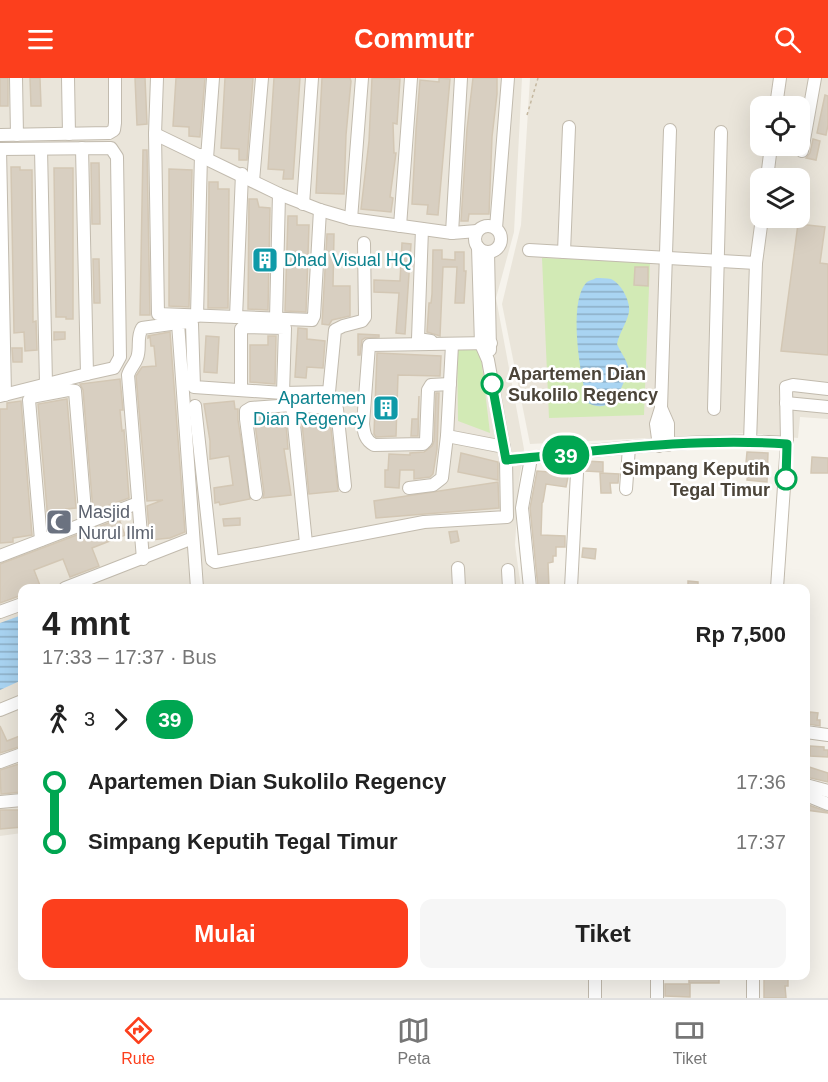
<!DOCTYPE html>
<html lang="id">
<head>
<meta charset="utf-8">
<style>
  body { margin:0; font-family:Arial,sans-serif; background:#f6f6f6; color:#222; height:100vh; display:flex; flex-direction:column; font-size:22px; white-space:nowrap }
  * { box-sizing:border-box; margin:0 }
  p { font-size:20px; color:#767676 }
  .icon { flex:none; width:33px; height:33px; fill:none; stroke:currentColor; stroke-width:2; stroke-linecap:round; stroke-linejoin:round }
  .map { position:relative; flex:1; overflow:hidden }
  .drawer { position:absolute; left:18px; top:506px; width:792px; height:396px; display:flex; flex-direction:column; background:#fff; border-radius:12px; box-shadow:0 6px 24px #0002 }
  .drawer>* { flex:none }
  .badge { padding:0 12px; border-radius:20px; font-size:21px; line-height:39px }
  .controls { position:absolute; left:750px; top:18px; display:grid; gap:12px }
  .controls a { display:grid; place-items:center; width:60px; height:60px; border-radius:12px; background:#fff; box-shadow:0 6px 24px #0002; font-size:30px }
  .map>.badge { position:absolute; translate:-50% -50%; box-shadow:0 0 0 3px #fff }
  .legs { display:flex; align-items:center; gap:9px; height:66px; padding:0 24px; font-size:20px }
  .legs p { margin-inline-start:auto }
  .headline { display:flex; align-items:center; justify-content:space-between; height:102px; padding:0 24px }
  h1 { font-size:33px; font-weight:600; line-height:45px }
  .primary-button { display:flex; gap:12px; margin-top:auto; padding:12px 24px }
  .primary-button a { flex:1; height:69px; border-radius:12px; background:#fc3f1d; color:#fff; font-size:24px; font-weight:600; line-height:69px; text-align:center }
  .primary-button a+a { background:#f6f6f6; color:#222 }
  ul { padding:0 24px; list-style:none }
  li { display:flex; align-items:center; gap:21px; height:60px; font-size:22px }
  li i { display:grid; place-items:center; width:9px; height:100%; margin:0 8px; background:currentColor }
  li i::after { content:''; width:15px; height:15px; margin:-8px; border:4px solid; border-radius:50%; background:#fff }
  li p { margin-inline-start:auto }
  li:first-child i { background:linear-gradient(#0000 50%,currentColor 0) }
  li:last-child i { background:linear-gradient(currentColor 50%,#0000 0) }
  header { display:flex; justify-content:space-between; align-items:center; height:78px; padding:0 24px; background:#fc3f1d; color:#fff; font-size:27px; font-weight:600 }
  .tab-bar { display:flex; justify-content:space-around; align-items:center; height:84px; border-top:2px solid #e0e0e0; background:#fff; font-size:16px; color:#767676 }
  .tab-bar a { display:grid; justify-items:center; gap:3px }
  .tab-bar .selected { color:#fc3f1d }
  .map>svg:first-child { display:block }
</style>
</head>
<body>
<header><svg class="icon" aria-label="menu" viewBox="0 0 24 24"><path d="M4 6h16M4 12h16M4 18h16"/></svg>Commutr<svg class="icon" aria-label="search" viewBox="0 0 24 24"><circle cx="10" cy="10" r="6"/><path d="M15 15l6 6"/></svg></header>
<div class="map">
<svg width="828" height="920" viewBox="0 0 828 920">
  <defs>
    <pattern id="water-rules" width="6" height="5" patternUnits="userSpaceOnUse" patternTransform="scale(1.5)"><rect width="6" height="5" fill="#a9d4f2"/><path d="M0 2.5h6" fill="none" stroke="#8caec5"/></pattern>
  </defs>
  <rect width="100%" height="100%" fill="#f6f3ec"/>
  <g fill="#eae5da" fill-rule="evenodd">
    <path d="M0,0H522L514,154L496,220L524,371L519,403L515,467L521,510H22V755L0,758Z"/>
    <path d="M530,0H828V341L800,339L798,360L749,355L530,366L502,226L521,147ZM760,28H800V68H760ZM760,100H800V140H760Z"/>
  </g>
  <g fill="#d2eab5">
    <path d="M542,180L650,184L644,337L549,340Z"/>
    <path d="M457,271H480L490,355L458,343Z"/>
  </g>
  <g fill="url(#water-rules)">
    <path d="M596,200C600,200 607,200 611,201C621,205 631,224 629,234C627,245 619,255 617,266C620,273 626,281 628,288C629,294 626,300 623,306C616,323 606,334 588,325C581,301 567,223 587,204C590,202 593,202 596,200Z"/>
    <path d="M22,537V602L0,612V545Z"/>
  </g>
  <g fill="#d8cfc1" stroke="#d3c7b4" stroke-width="1.5">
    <rect x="0" y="0" width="8" height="28"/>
    <path d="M30,0H40L41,28H31Z"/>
    <path d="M135,0H145L147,46L137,47Z"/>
    <path d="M176,0H205L200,59L189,58V49L173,48Z"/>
    <path d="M225,0H253L247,82H239V71L221,70Z"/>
    <path d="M274,0H300L293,101H283L284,92L268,91Z"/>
    <path d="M322,0H350L351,3L346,57L344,116L316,115Z"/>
    <path d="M372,0L400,1L397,46L393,45L394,75H396L390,119L393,120L391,134L361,131L369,63Z"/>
    <path d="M439,0L450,1L438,137L427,136L428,127L412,126L416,52L420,2L439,4Z"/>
    <path d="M473,0H497V16L492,59L489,136H469L468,143H461L467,51Z"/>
    <path d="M825,17L828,18V47L826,57L817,55Z"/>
    <path d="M813,61L820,63L816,82L806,80L810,75Z"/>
    <path d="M143,72H147L150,237H140Z"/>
    <path d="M91,85H99L100,146H92Z"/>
    <path d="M11,89H20V92H32L33,244L36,243L37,272L25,273L24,254L14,255Z"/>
    <path d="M54,90H73V241H66V239H56Z"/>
    <path d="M169,91L192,92L189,229L169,228Z"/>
    <path d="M209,104H218V111H229L228,230H208Z"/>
    <path d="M249,121H257L259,129L270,130L268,232L248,231Z"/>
    <path d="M288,138H297V147H309L306,234L285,233Z"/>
    <path d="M798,146L825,149L820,185L828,186V277L781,273Z"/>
    <path d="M327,156H334L333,208H350V238L332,242L329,247L322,246Z"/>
    <path d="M402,165L411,166L405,256L396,255L399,215L374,214V202L400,203Z"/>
    <path d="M433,172H442V181L455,182V174H464V193H466L464,225H455L457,189H443L440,258L427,254L429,225H431L432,216Z"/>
    <path d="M93,181H99L100,225H94Z"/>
    <path d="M635,189H648V208L634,207Z"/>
    <path d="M298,250L307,251V261L325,263L323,290L307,289L306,300L295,299Z"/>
    <path d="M54,254H65V261L54,262Z"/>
    <path d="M170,254L185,454L170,460L150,462L147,428L163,422L147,423L136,298L142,289L156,288L154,268H151L150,259L148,260V258Z"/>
    <path d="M358,256L379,257V259L365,260L362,262L360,277H358Z"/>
    <path d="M206,258L219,259L217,295L204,294Z"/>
    <path d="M268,258H276L275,306L250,304V267H268Z"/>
    <path d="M12,270H22V284H13Z"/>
    <path d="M377,275L441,278L440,298L398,297L396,358L376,359L374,356Z"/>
    <path d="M120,301L123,332H120L122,353L124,352L129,420L93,433L83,312L80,306Z"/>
    <path d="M436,315H439L437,371L433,396L430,399L414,401V392H400L399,410L385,409V392H388L389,376L410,377V375L424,374L432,368L434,363Z"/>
    <path d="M419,318L418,358H411L412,341H418Z"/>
    <path d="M67,321L76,430L66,431L70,442L50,450L48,443L38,326Z"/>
    <path d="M21,323L32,457L13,460V464L0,465V331H7V325Z"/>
    <path d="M234,323L235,331H238V342L250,421L220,427L219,424L215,425L214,410L233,407L229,378L210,381V363L204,326Z"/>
    <path d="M265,337V340L282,338L283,346H286L288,371H284L291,417L263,420L264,415L254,338Z"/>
    <path d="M330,342L338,413L309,416L302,345Z"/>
    <path d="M747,374L768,375L767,404L747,402L749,386L746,385Z"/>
    <path d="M461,375L498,384V402L458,394Z"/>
    <path d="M812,379L828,380V395H811Z"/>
    <path d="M586,383L603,384V394L585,393Z"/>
    <path d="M551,391L569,394L566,409L546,406L543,424L542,425L541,457L565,458V469H556V478H553V484L548,485L549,510H538L530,430L537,393L550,394Z"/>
    <path d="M600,395L619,396L618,405H610L611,415H601Z"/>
    <path d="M498,404L499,430L376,440L374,423Z"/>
    <path d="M240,440V447L224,448L223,441Z"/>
    <path d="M119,441L125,457L92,470L99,488L70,499L63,481L34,492L41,510H22V517L0,525V486Z"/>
    <path d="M457,453L459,463L451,465L449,454Z"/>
    <path d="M583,470L596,471L595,481L582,479Z"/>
    <path d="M688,503L698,504V510H688Z"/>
    <path d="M810,634L818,635L817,642H820V648L807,646Z"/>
    <path d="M0,648L7,663L22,657V668L0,675Z"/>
    <path d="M810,668L824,669V672H828V679L810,678Z"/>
    <path d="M22,685V714L1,716L0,692Z"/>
    <path d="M806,688L828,695V704L806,699Z"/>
    <path d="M806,726L828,734V735L806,732Z"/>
    <path d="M0,732H22V749L0,751Z"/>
    <rect x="689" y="897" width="30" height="8"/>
    <path d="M764,897H788V908H785L786,920H764Z"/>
    <path d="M665,906H690V919L665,918Z"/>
  </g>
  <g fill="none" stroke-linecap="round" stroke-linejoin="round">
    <defs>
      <g id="minor">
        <path d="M16,0L17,57"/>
        <path d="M68,0L69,56"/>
        <path d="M157,0L155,56L158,236L312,242L314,238L320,132"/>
        <path d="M776,28L780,0"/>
        <path d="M155,56L279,116L320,132L351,141L452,155L477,153"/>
        <path d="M0,57L109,55L114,52L115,45V0"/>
        <path d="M0,71L111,70L117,79L120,279L114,290L87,296"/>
        <path d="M0,71L5,317"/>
        <path d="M41,71L46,306"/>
        <path d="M802,73L815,0"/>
        <path d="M207,80L213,0"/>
        <path d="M767,100L771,68"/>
        <path d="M253,103L262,0"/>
        <path d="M303,126L312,0"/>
        <path d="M351,141L362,0"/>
        <circle cx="488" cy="161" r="13"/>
        <path d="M400,148L411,0"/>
        <path d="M496,150L508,0"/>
        <path d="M422,151L418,261L431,263"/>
        <path d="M452,155L461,0"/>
        <path d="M529,172L756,185"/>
        <path d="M488,174L490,272"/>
        <path d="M564,174L569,49"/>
        <path d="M197,238L201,77"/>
        <path d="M236,239L242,96"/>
        <path d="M276,241L279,116"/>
        <path d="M452,267L447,358L504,369"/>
        <path d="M450,306L431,307L428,312L426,363L423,366L374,367C365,362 364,355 363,346L369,267L491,265"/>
        <path d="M241,311V251L243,249L285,250L283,315"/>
        <path d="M0,318L87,296L82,70"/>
        <path d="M786,325L828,329"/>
        <path d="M292,327L306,465"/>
        <path d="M195,328L212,482L215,484L424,444L507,439L506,382L488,282L481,266L478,169"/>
        <path d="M661,330L668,346V367"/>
        <path d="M714,331L721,54"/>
        <path d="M750,364L756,185L762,140"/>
        <path d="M787,365L786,309L793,307L828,311"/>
        <path d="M659,368L656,346L661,330L670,52"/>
        <path d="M506,382C599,373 694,359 787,365L777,510"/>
        <path d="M409,410L433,407L442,400L447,358"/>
        <path d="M626,411L629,369"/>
        <path d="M256,416L246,341V333L251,330L292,327L337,331L345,408"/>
        <path d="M41,462L29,322L31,319L68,312L75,313L86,445"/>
        <path d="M0,478L138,425"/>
        <path d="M143,481L128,297C130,290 135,286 137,280C141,270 136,260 142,250L178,245"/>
        <path d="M458,490L459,510"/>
        <path d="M508,492L509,510"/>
        <path d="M65,510L193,460"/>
        <path d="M197,510L178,245L190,244L192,246L194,309L283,315L329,314L335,252L343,248L362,243L365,239L364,165"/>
        <path d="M530,510L522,430L531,380"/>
        <path d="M571,510L578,376"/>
        <path d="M0,534L22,526"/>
        <path d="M0,632L22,623"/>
        <path d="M806,654L828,657"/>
        <path d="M0,684L22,676"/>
        <path d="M806,707L828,713"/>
        <path d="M806,717L828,726"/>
        <path d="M0,724L22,722"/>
        <path d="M595,897V920"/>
        <path d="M657,897V920"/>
        <path d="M753,920V897"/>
      </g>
    </defs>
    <use href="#minor" stroke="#c2bbae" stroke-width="14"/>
    <path stroke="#c4b79f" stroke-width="1.5" stroke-dasharray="3 3" stroke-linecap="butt" d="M527,37L538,0"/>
    <use href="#minor" stroke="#fff" stroke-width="12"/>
  </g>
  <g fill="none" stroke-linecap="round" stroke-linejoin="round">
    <defs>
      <path id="line-1" d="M492,306L506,382C599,373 693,359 787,366L786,401"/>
    </defs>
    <use href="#line-1" stroke="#fff" stroke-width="14"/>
    <use href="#line-1" stroke="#00a651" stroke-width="9"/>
  </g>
  <defs>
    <symbol id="building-square" viewBox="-11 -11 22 22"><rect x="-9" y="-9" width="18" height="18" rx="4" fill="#0f9aa8" stroke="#fff"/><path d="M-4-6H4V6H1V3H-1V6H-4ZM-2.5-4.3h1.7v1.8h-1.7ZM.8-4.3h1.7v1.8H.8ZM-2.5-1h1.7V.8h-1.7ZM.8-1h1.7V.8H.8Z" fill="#fff"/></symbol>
    <symbol id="mosque-square" viewBox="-11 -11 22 22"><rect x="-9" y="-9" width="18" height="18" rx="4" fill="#6b7280" stroke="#fff"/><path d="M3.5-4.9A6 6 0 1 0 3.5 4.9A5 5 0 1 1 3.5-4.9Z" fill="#fff"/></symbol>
  </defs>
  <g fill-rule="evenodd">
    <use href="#building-square" x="250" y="167" width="30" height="30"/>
    <use href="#building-square" x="371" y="315" width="30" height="30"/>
    <use href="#mosque-square" x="44" y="429" width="30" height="30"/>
  </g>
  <g fill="#fff" stroke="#00a651" stroke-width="3">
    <circle cx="492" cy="306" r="10"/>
    <circle cx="786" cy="401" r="10"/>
  </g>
  <g text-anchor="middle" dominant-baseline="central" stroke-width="5" stroke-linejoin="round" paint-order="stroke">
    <g font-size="18" fill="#0d838f" stroke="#fff" text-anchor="start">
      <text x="284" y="182">Dhad Visual HQ</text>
      <text x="366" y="320" text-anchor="end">Apartemen<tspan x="366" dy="21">Dian Regency</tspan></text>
    </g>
    <g font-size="18" font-weight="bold" fill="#4b4439" stroke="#fff" text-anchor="start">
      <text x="508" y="296">Apartemen Dian<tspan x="508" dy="21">Sukolilo Regency</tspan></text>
      <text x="770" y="391" text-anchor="end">Simpang Keputih<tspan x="770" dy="21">Tegal Timur</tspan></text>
    </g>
    <g font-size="18" fill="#5b616d" stroke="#fff" text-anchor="start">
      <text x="78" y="434">Masjid<tspan x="78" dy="21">Nurul Ilmi</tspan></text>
    </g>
  </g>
</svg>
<div class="controls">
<a><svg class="icon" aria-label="locate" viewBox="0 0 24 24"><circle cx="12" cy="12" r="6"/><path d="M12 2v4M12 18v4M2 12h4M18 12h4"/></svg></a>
<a><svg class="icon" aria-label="layers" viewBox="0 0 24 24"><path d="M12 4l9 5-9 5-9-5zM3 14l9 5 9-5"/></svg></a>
</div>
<b class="badge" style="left:566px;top:377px;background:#00a651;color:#fff">39</b>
<section class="drawer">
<div class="headline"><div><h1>4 mnt</h1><p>17:33 – 17:37 · Bus</p></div><b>Rp 7,500</b></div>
<div class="legs"><svg class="icon" aria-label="walk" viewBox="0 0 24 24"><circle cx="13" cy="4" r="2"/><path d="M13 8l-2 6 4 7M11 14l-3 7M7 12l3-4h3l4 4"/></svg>3<svg class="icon" aria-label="forward" viewBox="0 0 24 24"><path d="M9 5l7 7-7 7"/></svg><b class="badge" style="background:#00a651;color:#fff">39</b></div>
<ul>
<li><i style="color:#00a651"></i><b>Apartemen Dian Sukolilo Regency</b><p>17:36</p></li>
<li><i style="color:#00a651"></i><b>Simpang Keputih Tegal Timur</b><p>17:37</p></li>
</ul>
<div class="primary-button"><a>Mulai</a><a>Tiket</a></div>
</section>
</div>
<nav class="tab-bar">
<a class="selected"><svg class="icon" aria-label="directions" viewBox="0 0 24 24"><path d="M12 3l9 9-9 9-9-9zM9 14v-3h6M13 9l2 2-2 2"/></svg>Rute</a>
<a><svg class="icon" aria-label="map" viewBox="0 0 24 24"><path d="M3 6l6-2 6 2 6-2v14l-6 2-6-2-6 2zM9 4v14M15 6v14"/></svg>Peta</a>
<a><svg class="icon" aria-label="tickets" viewBox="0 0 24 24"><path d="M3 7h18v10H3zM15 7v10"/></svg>Tiket</a>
</nav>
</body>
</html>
